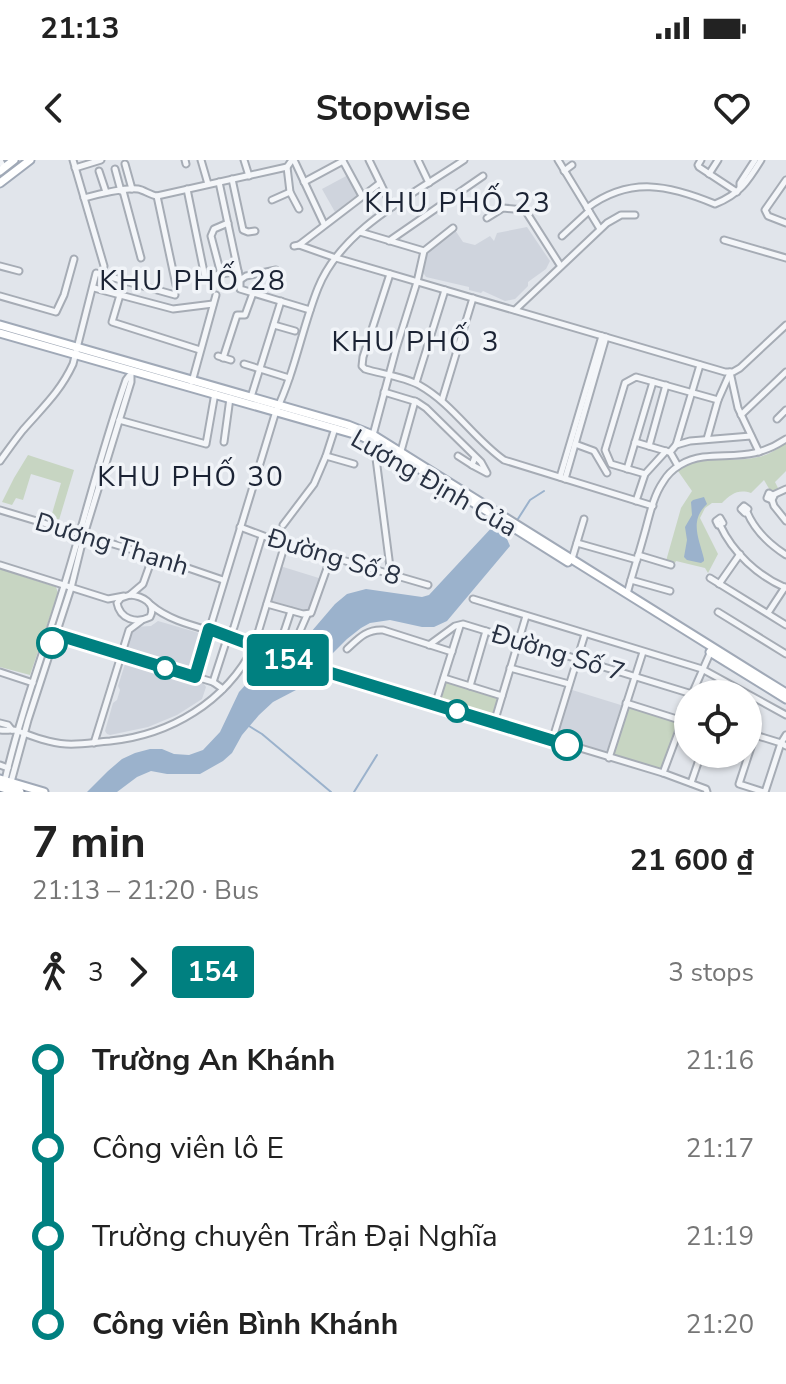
<!DOCTYPE html>
<html lang="en">
<head>
<meta charset="utf-8">
<style>
  body { margin:0; font-family:"Nunito Sans",sans-serif; background:#f6f6f6; color:#222; height:100vh; display:flex; flex-direction:column; font-size:30px; white-space:nowrap }
  * { box-sizing:border-box; margin:0 }
  p { font-size:26px; color:#767676 }
  .icon { flex:none; width:44px; height:44px; fill:none; stroke:currentColor; stroke-width:2; stroke-linecap:round; stroke-linejoin:round }
  .map { position:relative; height:632px; overflow:hidden }
  .panel { display:flex; flex-direction:column; background:#fff; flex:1 }
  .panel>* { flex:none }
  .badge { padding:0 16px; border-radius:6px; font-size:28px; line-height:52px }
  .tools { position:absolute; left:674px; top:520px; display:grid; gap:16px }
  .tools a { display:grid; place-items:center; width:88px; height:88px; border-radius:50%; background:#fff; box-shadow:0 2px 6px #0004; font-size:40px }
  .map>.badge { position:absolute; translate:-50% -50%; box-shadow:0 0 0 4px #fff }
  .legs { display:flex; align-items:center; gap:12px; height:88px; padding:0 32px; font-size:26px }
  .legs p { margin-inline-start:auto }
  .overview { display:flex; align-items:center; justify-content:space-between; height:136px; padding:0 32px }
  h1 { font-size:44px; font-weight:700; line-height:60px }
  ul { padding:0 32px; list-style:none }
  li { display:flex; align-items:center; gap:28px; height:88px; font-size:30px }
  li i { display:grid; place-items:center; width:12px; height:100%; margin:0 10px; background:currentColor }
  li i::after { content:''; width:20px; height:20px; margin:-10px; border:6px solid; border-radius:50%; background:#fff }
  li p { margin-inline-start:auto }
  li:first-child i { background:linear-gradient(#0000 50%,currentColor 0) }
  li:last-child i { background:linear-gradient(currentColor 50%,#0000 0) }
  .status { display:flex; justify-content:space-between; align-items:center; height:56px; padding:0 40px; background:#fff; direction:ltr }
  .status svg { height:22px; fill:currentColor }
  header { display:flex; justify-content:space-between; align-items:center; height:104px; padding:0 32px; background:#fff; font-size:36px; font-weight:700 }
  .map>svg:first-child { display:block }
</style>
</head>
<body>
<div class="status"><b>21:13</b><svg viewBox="0 0 49 12"><path d="M0 12V9h3v3zM5 12V6h3v6zM10 12V3h3v9zM15 12V0h3v12zM26 1h20v11H26zM47 4h2v5h-2z"/></svg></div>
<header><svg class="icon" aria-label="back" viewBox="0 0 24 24"><path d="M15 5l-7 7 7 7"/></svg>Stopwise<svg class="icon" aria-label="heart" viewBox="0 0 24 24"><path d="M12 20l-8-8c-3-5 5-10 8-4 3-6 11-1 8 4z"/></svg></header>
<div class="map">
<svg width="786" height="632" viewBox="0 0 786 632">
  <rect width="100%" height="100%" fill="#e1e5eb"/>
  <g fill="#cfd4dd">
    <path d="M348,15L357,35L335,52L322,29Z"/>
    <path d="M527,67L550,101L546,109L528,122V126L515,139L505,141L483,131L481,133L469,130V127L426,117L422,111L427,92L455,70L463,82L475,85L490,76L494,81L497,73Z"/>
    <path d="M280,406L322,419L312,449L308,453L270,442Z"/>
    <path d="M158,461L199,473L190,505L187,506L130,490L128,486L134,467L151,466Z"/>
    <path d="M128,503L204,524L206,527L202,539L177,555L148,567L110,575L107,574L105,571L113,543L117,540L120,530L118,526L125,504Z"/>
    <path d="M569,529L624,546L609,594L555,578Z"/>
  </g>
  <g fill="#c7d5c2">
    <path d="M786,283V311L775,322L779,330L771,332L764,320L751,333C738,329 731,334 722,343H712L705,348L700,358L718,394L708,413L705,408L676,401L674,405L666,401L681,348L692,331L678,311C700,293 733,304 758,297C769,295 777,289 786,283Z"/>
    <path d="M28,295L74,310L59,360L51,357L61,323L31,314L23,340L16,338L12,345L2,342L14,318Z"/>
    <path d="M0,409L56,427L58,433L30,515L0,507Z"/>
    <path d="M449,522L494,536L497,540L492,555L488,557L442,543L440,539L445,523Z"/>
    <path d="M629,546L679,563L662,611L613,595Z"/>
  </g>
  <g fill="#9bb2cc">
    <path d="M704,337L707,344C689,361 699,378 704,399V401L701,403L687,400L684,397L687,380L685,367L692,355L691,342L693,340Z"/>
    <path d="M495,364L510,373L507,379L510,386L447,461L434,467H422L390,460L370,463L361,468L347,479L296,530L273,542L259,555L242,575L232,593L223,601L200,614H167L151,611L137,617L117,632H87L108,611L122,599L135,593L150,589H162L174,594L189,595L203,590L220,572L239,532L258,511L278,505L299,486L335,444L347,434L366,429L422,437L429,435Z"/>
  </g>
  <g fill="none" stroke-linecap="round" stroke-linejoin="round">
    <g stroke="#9bb2cc" stroke-width="2">
      <path d="M516,362L530,340L544,331"/>
      <path d="M249,566L262,574L331,632"/>
      <path d="M354,632L377,595"/>
    </g>
    <defs>
      <g id="minor">
        <path d="M0,0L4,8"/>
        <path d="M73,0L104,106"/>
        <path d="M185,0L186,4"/>
        <path d="M201,0L208,24"/>
        <path d="M244,0L249,16"/>
        <path d="M294,0L324,64"/>
        <path d="M369,0L392,47"/>
        <path d="M418,0L429,23"/>
        <path d="M558,0L600,69"/>
        <path d="M701,0L698,5L699,7L737,32"/>
        <path d="M343,1L362,36"/>
        <path d="M125,4L132,29"/>
        <path d="M287,7L290,32L299,49"/>
        <path d="M75,8L101,0"/>
        <path d="M115,9L121,31"/>
        <path d="M99,11L106,32"/>
        <path d="M564,11L572,5"/>
        <path d="M709,14L718,0"/>
        <path d="M232,19L243,70L248,72L255,71"/>
        <path d="M786,20L765,50L768,56L786,63"/>
        <path d="M219,22L240,120V129L310,150"/>
        <path d="M304,22L343,1"/>
        <path d="M740,28V23L755,0"/>
        <path d="M187,29L205,117L238,111"/>
        <path d="M123,31L141,98"/>
        <path d="M157,36L176,125"/>
        <path d="M84,38C95,35 127,27 138,29C144,30 150,35 157,36L287,7L292,0"/>
        <path d="M272,40L290,32"/>
        <path d="M587,48C630,16 669,25 715,44C740,34 748,21 761,0"/>
        <path d="M487,58L503,48L525,50L560,105"/>
        <path d="M360,72L424,91"/>
        <path d="M562,76L589,51"/>
        <path d="M724,80L786,98"/>
        <path d="M389,81L483,16"/>
        <path d="M299,85L380,23"/>
        <path d="M294,86L299,85L336,98L725,212H733L740,208L786,165"/>
        <path d="M0,106L19,111"/>
        <path d="M221,114L211,76L214,69L228,63"/>
        <path d="M390,114L363,197L362,206L365,209C382,214 404,217 419,225C453,244 473,278 504,300L653,346"/>
        <path d="M240,120L246,116L276,110"/>
        <path d="M94,128L173,149L213,144"/>
        <path d="M120,135L112,162L200,190"/>
        <path d="M0,136L56,152L64,135L74,99"/>
        <path d="M515,150L607,63L621,55H635"/>
        <path d="M274,165L295,171"/>
        <path d="M218,196L231,200"/>
        <path d="M223,198L237,155H245L253,133"/>
        <path d="M244,204L289,218"/>
        <path d="M730,212L738,248L759,292"/>
        <path d="M192,222L216,135"/>
        <path d="M416,223L445,130"/>
        <path d="M384,232L417,242L426,248L481,302L487,313L472,305L475,297"/>
        <path d="M251,237L281,141"/>
        <path d="M442,240L473,138"/>
        <path d="M741,255L786,212"/>
        <path d="M777,259L786,250"/>
        <path d="M119,260L206,284L215,233"/>
        <path d="M707,279L718,240L730,213"/>
        <path d="M224,282L230,238"/>
        <path d="M635,282L669,292"/>
        <path d="M575,284L594,291L607,313"/>
        <path d="M676,285L690,281L751,276"/>
        <path d="M649,286L666,225"/>
        <path d="M401,291L415,241"/>
        <path d="M326,296L354,304"/>
        <path d="M458,296L472,305"/>
        <path d="M0,301C8,290 15,280 23,270C43,247 60,232 73,204L96,113L175,135"/>
        <path d="M678,306L670,292L676,285L700,205"/>
        <path d="M627,309L653,222"/>
        <path d="M645,314L611,304L605,290L625,223L636,217L718,240"/>
        <path d="M560,317L602,176"/>
        <path d="M565,319L606,177"/>
        <path d="M769,333L774,336L772,340L767,338Z"/>
        <path d="M773,335L786,329"/>
        <path d="M772,340L774,346L786,361"/>
        <path d="M636,341L645,314L666,291"/>
        <path d="M744,346L748,349L745,353L741,349Z"/>
        <path d="M0,350L153,396L223,420"/>
        <path d="M747,352C755,371 769,384 786,395"/>
        <path d="M720,358L723,363L718,365L716,361Z"/>
        <path d="M283,365L314,324L326,296L335,268"/>
        <path d="M720,365C733,393 758,416 786,428"/>
        <path d="M240,367L277,381L428,425"/>
        <path d="M577,383L637,400"/>
        <path d="M638,395L671,405"/>
        <path d="M572,399L584,359"/>
        <path d="M0,405L108,439L124,436"/>
        <path d="M391,415L373,275L396,189L417,122L424,91L453,68"/>
        <path d="M710,418L786,465"/>
        <path d="M631,420L670,431"/>
        <path d="M719,424L740,394"/>
        <path d="M627,434C633,412 640,390 646,368C650,353 654,335 663,322C671,308 687,299 703,297C737,294 756,299 786,279"/>
        <path d="M130,435C142,436 157,443 150,457C136,464 120,459 117,443L121,438Z"/>
        <path d="M130,435L143,424L153,396"/>
        <path d="M473,439L702,509L786,555"/>
        <path d="M267,444L303,454L311,453L331,397"/>
        <path d="M151,445C180,470 229,469 262,492L663,613L706,629L707,632"/>
        <path d="M718,452L786,494"/>
        <path d="M768,453L785,427"/>
        <path d="M300,471L307,455"/>
        <path d="M53,474L213,522L223,529"/>
        <path d="M283,475L289,485L287,488L283,487L281,481L291,451"/>
        <path d="M429,485L455,466L463,464L692,534"/>
        <path d="M347,489C358,479 366,469 383,470L452,492"/>
        <path d="M510,508L569,524"/>
        <path d="M0,512L33,523"/>
        <path d="M195,517L276,251C295,212 302,168 318,128C342,68 414,34 464,0"/>
        <path d="M444,518L502,536"/>
        <path d="M213,522L225,485L234,467L262,376"/>
        <path d="M470,526L486,471"/>
        <path d="M692,534L711,491"/>
        <path d="M722,534L726,523"/>
        <path d="M626,543L683,561"/>
        <path d="M435,545L460,466"/>
        <path d="M0,563L8,565L12,570"/>
        <path d="M494,563L526,456"/>
        <path d="M0,570C7,571 12,569 18,571C34,577 50,583 66,584C81,585 95,582 110,581C170,575 226,542 254,486L285,384"/>
        <path d="M552,581L585,474"/>
        <path d="M94,583L129,470L141,461"/>
        <path d="M609,598L643,492"/>
        <path d="M0,605L8,608"/>
        <path d="M663,613L688,546"/>
        <path d="M5,620C20,555 44,491 64,426C85,358 102,288 126,220L129,216"/>
        <path d="M11,622L28,560L71,428L84,375L131,222V210"/>
        <path d="M691,623L701,594"/>
        <path d="M764,632L739,624L755,575L781,583L786,586"/>
        <path d="M765,632L781,583L786,575"/>
      </g>
      <g id="major">
        <path d="M0,11L14,0"/>
        <path d="M0,23L30,0"/>
        <path d="M0,165L348,265L373,275L786,533"/>
        <path d="M0,173L361,276L399,296L568,402"/>
        <path d="M710,492L786,539"/>
        <path d="M0,619L44,632"/>
      </g>
      <path id="highway" d="M0,626L19,632"/>
    </defs>
    <use href="#minor" stroke="#a6acb5" stroke-width="9"/>
    <use href="#major" stroke="#a0a9b7" stroke-width="11"/>
    <use href="#highway" stroke="#8892a2" stroke-width="13"/>
    <use href="#minor" stroke="#f4f6f9" stroke-width="5"/>
    <use href="#major" stroke="#fff" stroke-width="7"/>
    <use href="#highway" stroke="#fff" stroke-width="9"/>
  </g>
  <g fill="none" stroke-linecap="round" stroke-linejoin="round">
    <defs>
      <path id="line-1" d="M52,483L55,474L195,517L209,469L254,486L262,492L567,585"/>
    </defs>
    <use href="#line-1" stroke="#fff" stroke-width="18"/>
    <use href="#line-1" stroke="#008080" stroke-width="12"/>
  </g>
  <g fill="#fff" stroke="#008080" stroke-width="4">
    <circle cx="52" cy="483" r="14"/>
    <circle cx="165" cy="508" r="10"/>
    <circle cx="457" cy="551" r="10"/>
    <circle cx="567" cy="585" r="14"/>
  </g>
  <g text-anchor="middle" dominant-baseline="central" stroke-width="7" stroke-linejoin="round" paint-order="stroke">
    <g font-size="26" fill="#293243" stroke="#f1f4f8">
      <text transform="translate(434 323) rotate(30)">Lương Định Của</text>
      <text transform="translate(112 384) rotate(17)">Dương Thanh</text>
      <text transform="translate(334 397) rotate(17)">Đường Số 8</text>
      <text transform="translate(558 493) rotate(17)">Đường Số 7</text>
    </g>
    <g font-size="28" letter-spacing="2" fill="#1b2334" stroke="#f1f4f8">
      <text x="458" y="43">KHU PHỐ 23</text>
      <text x="193" y="121">KHU PHỐ 28</text>
      <text x="416" y="182">KHU PHỐ 3</text>
      <text x="191" y="317">KHU PHỐ 30</text>
    </g>
  </g>
</svg>
<div class="tools">
<a><svg class="icon" aria-label="locate" viewBox="0 0 24 24"><circle cx="12" cy="12" r="6"/><path d="M12 2v4M12 18v4M2 12h4M18 12h4"/></svg></a>
</div>
<b class="badge" style="left:288px;top:500px;background:#008080;color:#fff">154</b>
</div>
<section class="panel">
<div class="overview"><div><h1>7 min</h1><p>21:13 – 21:20 · Bus</p></div><b>21 600 ₫</b></div>
<div class="legs"><svg class="icon" aria-label="walk" viewBox="0 0 24 24"><circle cx="13" cy="4" r="2"/><path d="M13 8l-2 6 4 7M11 14l-3 7M7 12l3-4h3l4 4"/></svg>3<svg class="icon" aria-label="forward" viewBox="0 0 24 24"><path d="M9 5l7 7-7 7"/></svg><b class="badge" style="background:#008080;color:#fff">154</b><p>3 stops</p></div>
<ul>
<li><i style="color:#008080"></i><b>Trường An Khánh</b><p>21:16</p></li>
<li><i style="color:#008080"></i><span>Công viên lô E</span><p>21:17</p></li>
<li><i style="color:#008080"></i><span>Trường chuyên Trần Đại Nghĩa</span><p>21:19</p></li>
<li><i style="color:#008080"></i><b>Công viên Bình Khánh</b><p>21:20</p></li>
</ul>
</section>
</body>
</html>
